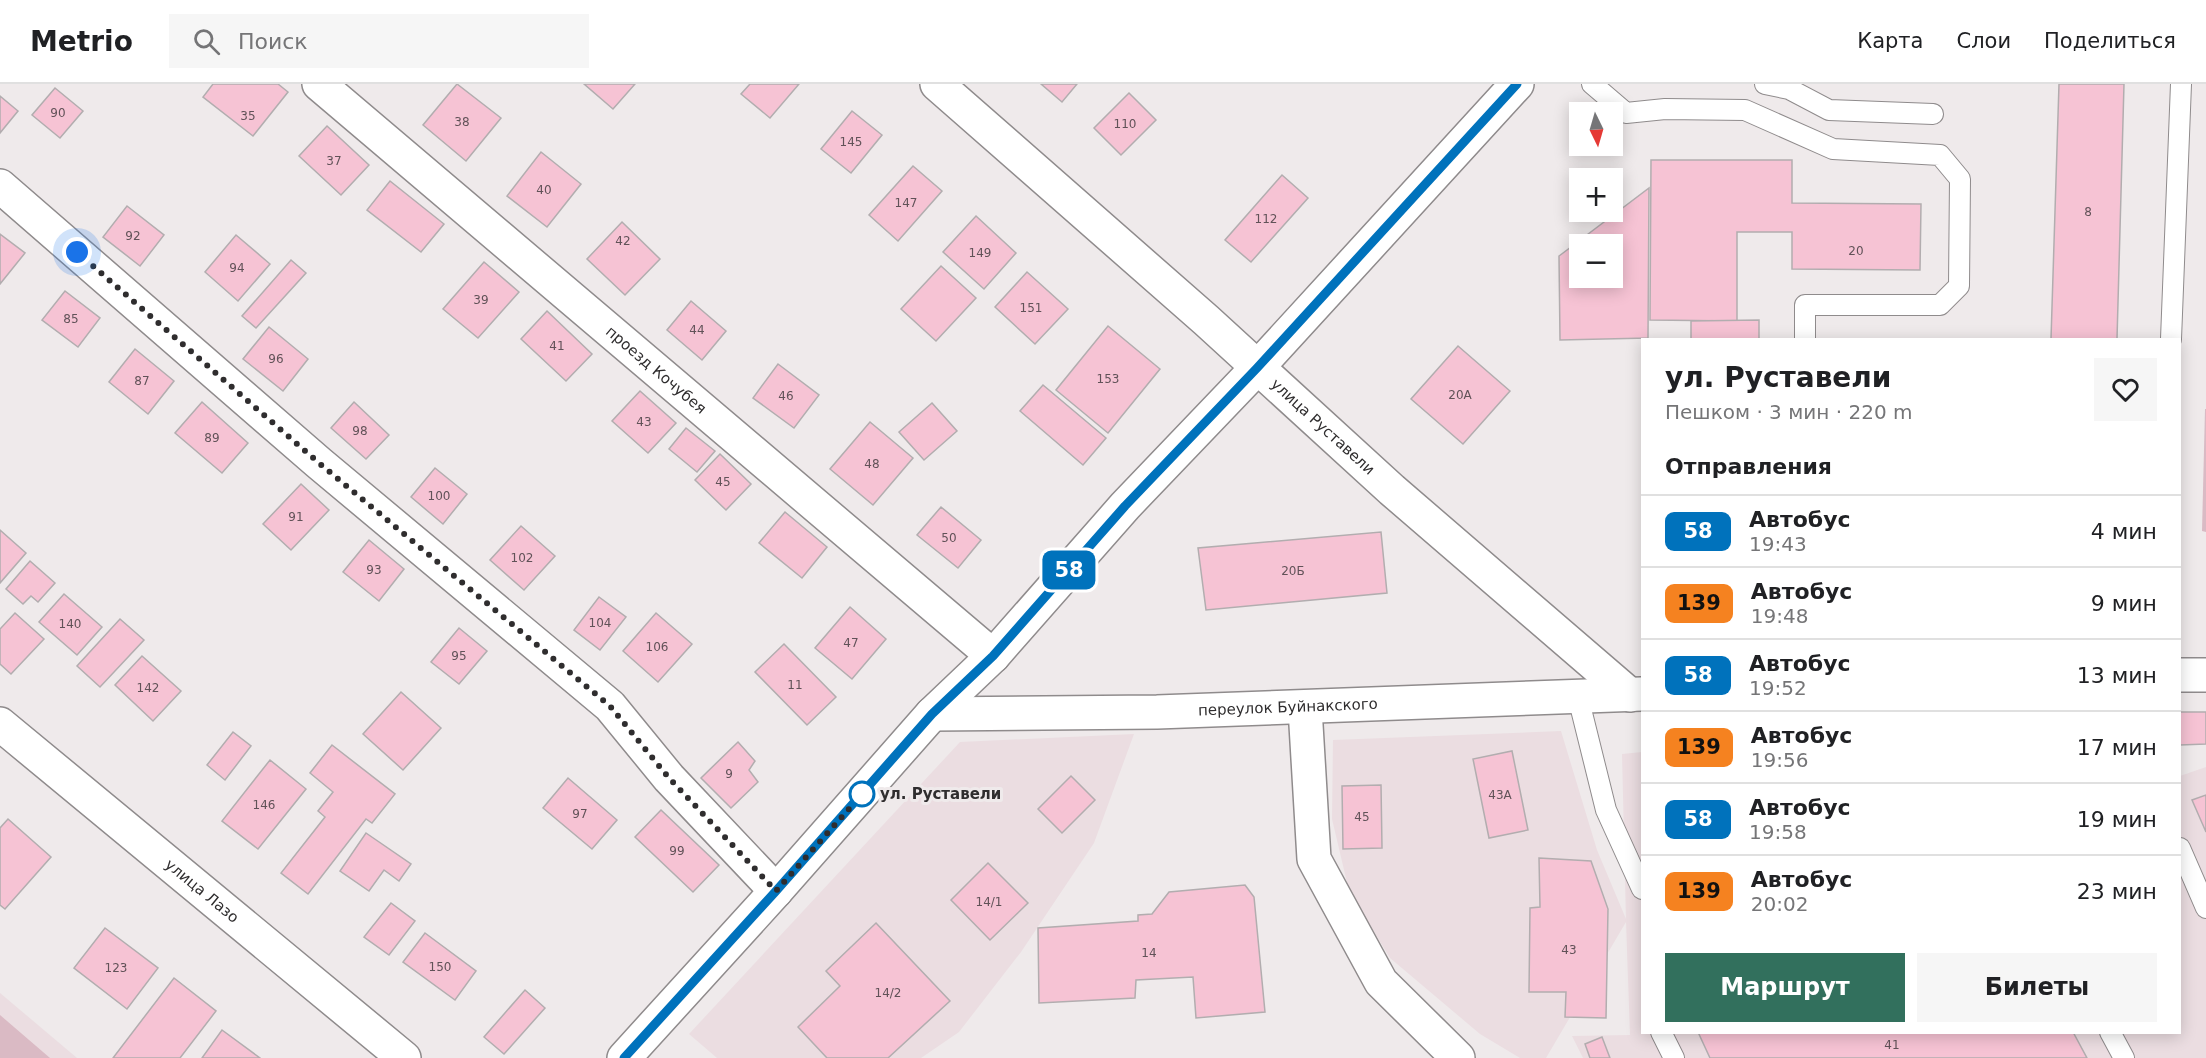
<!DOCTYPE html>
<html lang="ru">
<head>
<meta charset="utf-8">
<style>
  body { margin:0; font-family:"DejaVu Sans",sans-serif; background:#f6f6f6; color:#202124; height:100vh; display:flex; flex-direction:column; font-size:22px; white-space:nowrap }
  * { box-sizing:border-box; margin:0 }
  p { font-size:20px; color:#757577 }
  .icon { flex:none; width:33px; height:33px; fill:none; stroke:currentColor; stroke-width:2; stroke-linecap:round; stroke-linejoin:round }
  .map { position:relative; flex:1; overflow:hidden }
  .details { position:absolute; left:1641px; top:254px; width:540px; height:696px; display:flex; flex-direction:column; background:#fff; border-radius:0px; box-shadow:0 3px 15px #0003 }
  .details>* { flex:none }
  .badge { padding:0 12px; border-radius:9px; font-size:21px; line-height:39px }
  .needle { width:39px; rotate:175deg }
  .buttons { position:absolute; left:1569px; top:18px; display:grid; gap:12px }
  .buttons a { display:grid; place-items:center; width:54px; height:54px; border-radius:0px; background:#fff; box-shadow:0 3px 15px #0003; font-size:30px }
  .you { position:absolute; width:30px; height:30px; margin:-15px; border:4px solid #fff; border-radius:50%; background:#1a73e8; box-shadow:0 0 0 9px #1a73e833 }
  .map>.badge { position:absolute; translate:-50% -50%; box-shadow:0 0 0 3px #fff }
  h2 { padding:0 24px; font-size:22px; line-height:54px }
  .round { display:grid; place-items:center; flex:none; width:63px; height:63px; border-radius:0px; background:#f6f6f6 }
  .head { display:flex; align-items:center; justify-content:space-between; height:102px; padding:0 24px }
  h1 { font-size:28px; font-weight:700; line-height:45px }
  .cta { display:flex; gap:12px; margin-top:auto; padding:12px 24px }
  .cta a { flex:1; height:69px; border-radius:0px; background:#32705d; color:#fff; font-size:24px; font-weight:700; line-height:69px; text-align:center }
  .cta a+a { background:#f6f6f6; color:#202124 }
  ul { padding:0; list-style:none }
  li { display:flex; align-items:center; gap:18px; height:72px; padding:0 24px; border-top:2px solid #e0e0e0 }
  li div { flex:1 }
  li b { display:block; font-size:22px }
  li em { font-style:normal }
  li .badge { min-width:66px; font-weight:700; text-align:center }
  header { display:flex; align-items:center; gap:36px; box-sizing:border-box; height:84px; padding:0 30px; background:#fff; border-bottom:2px solid #e0e0e0 }
  header strong { font-size:28px }
  nav { display:flex; gap:33px; margin-inline-start:auto; font-size:21px }
  .search { width:420px; height:54px; background:#f6f6f6; display:flex; align-items:center; gap:15px; box-sizing:border-box; padding:0 21px; border-radius:0px; color:#757577; font-size:22px }
  .map>svg:first-child { display:block }
</style>
</head>
<body>
<header>
<strong>Metrio</strong>
<div class="search"><svg class="icon" aria-label="search" viewBox="0 0 24 24"><circle cx="10" cy="10" r="6"/><path d="M15 15l6 6"/></svg>Поиск</div>
<nav><a>Карта</a><a>Слои</a><a>Поделиться</a></nav>
</header>
<div class="map">
<svg width="2206" height="974" viewBox="0 0 2206 974">
  <rect width="100%" height="100%" fill="#efeaeb"/>
  <g fill="#ebdde1">
    <path d="M1561,647L1597,766L1626,835L1622,670L1642,668V948H2180V692L2206,683V974H1583L1572,952L1630,951L1626,838L1546,974H1520L1480,950L1390,874L1349,807L1332,735L1333,656Z"/>
    <path d="M1134,650L1094,759L1021,868L959,948L921,974H717L689,950L960,658Z"/>
    <path d="M0,909L77,974H0Z"/>
  </g>
  <g fill="#dabac4">
    <path d="M2205,325H2206V448L2202,447Z"/>
    <path d="M0,931L50,974H0Z"/>
  </g>
  <g fill="#f6c3d4" stroke="#b2adaf" stroke-width="1.5" fill-rule="evenodd">
    <path d="M213,0H278L288,8L253,52L203,13Z"/>
    <path d="M457,0L501,34L466,77L423,41Z"/>
    <path d="M584,0H635L613,25Z"/>
    <path d="M750,0H799L770,34L741,10Z"/>
    <path d="M1041,0H1077L1062,18Z"/>
    <path d="M2059,0H2124L2117,255H2051Z"/>
    <path d="M55,4L83,27L60,54L32,31Z"/>
    <path d="M1129,9L1156,36L1121,71L1094,44Z"/>
    <path d="M0,12L18,27L0,49Z"/>
    <path d="M852,27L882,51L851,89L821,65Z"/>
    <path d="M327,42L369,81L341,111L299,72Z"/>
    <path d="M541,68L581,100L547,143L507,112Z"/>
    <path d="M1651,76H1792V119L1921,120L1920,186L1792,185V148H1737V237L1650,236Z"/>
    <path d="M913,82L942,107L898,157L869,131Z"/>
    <path d="M1282,91L1308,114L1251,178L1225,156Z"/>
    <path d="M390,97L444,140L421,168L367,126Z"/>
    <path d="M1649,104L1648,254L1560,256L1559,172ZM1580,160H1612V194H1580Z"/>
    <path d="M127,122L164,151L140,182L103,153Z"/>
    <path d="M976,132L1016,169L984,205L943,168Z"/>
    <path d="M622,138L660,175L625,211L587,175Z"/>
    <path d="M0,150L25,169L0,200Z"/>
    <path d="M236,151L270,180L238,217L205,188Z"/>
    <path d="M291,176L306,189L256,244L242,232Z"/>
    <path d="M484,178L519,208L478,254L443,225Z"/>
    <path d="M941,182L976,214L936,257L901,225Z"/>
    <path d="M1027,188L1068,225L1035,260L995,223Z"/>
    <path d="M65,207L100,234L78,263L42,236Z"/>
    <path d="M691,217L726,247L702,276L667,246Z"/>
    <path d="M547,227L592,270L566,297L521,255Z"/>
    <path d="M1759,236V255H1691V237Z"/>
    <path d="M1108,242L1160,285L1108,349L1056,306Z"/>
    <path d="M269,243L308,275L283,307L243,275Z"/>
    <path d="M1458,262L1510,307L1463,360L1411,315Z"/>
    <path d="M135,265L174,297L148,330L109,298Z"/>
    <path d="M778,280L819,311L794,344L753,314Z"/>
    <path d="M1043,301L1106,354L1083,381L1020,327Z"/>
    <path d="M640,307L676,339L648,369L612,337Z"/>
    <path d="M202,318L248,359L222,389L175,349Z"/>
    <path d="M354,318L389,351L366,375L331,344Z"/>
    <path d="M932,319L957,347L924,376L899,348Z"/>
    <path d="M870,338L913,374L873,421L830,385Z"/>
    <path d="M686,344L715,367L697,388L669,365Z"/>
    <path d="M720,370L751,400L726,426L695,396Z"/>
    <path d="M435,384L467,410L443,440L411,413Z"/>
    <path d="M301,400L329,426L291,466L263,440Z"/>
    <path d="M941,423L981,456L958,484L917,451Z"/>
    <path d="M785,428L827,463L802,494L759,459Z"/>
    <path d="M521,442L555,472L524,506L490,476Z"/>
    <path d="M0,446L26,469L0,499Z"/>
    <path d="M1381,448L1387,509L1206,526L1198,464Z"/>
    <path d="M369,456L404,485L379,517L343,488Z"/>
    <path d="M30,477L55,499L38,518L31,512L23,520L6,505Z"/>
    <path d="M64,510L102,543L77,571L39,538Z"/>
    <path d="M599,513L626,533L600,566L574,546Z"/>
    <path d="M850,523L886,555L852,595L815,564Z"/>
    <path d="M15,529L44,555L11,590L0,580V545Z"/>
    <path d="M656,529L692,560L658,598L623,567Z"/>
    <path d="M120,535L144,556L100,603L77,582Z"/>
    <path d="M459,544L487,567L459,600L431,578Z"/>
    <path d="M784,560L836,613L807,641L755,588Z"/>
    <path d="M142,572L181,607L153,637L115,601Z"/>
    <path d="M401,608L441,644L403,686L363,650Z"/>
    <path d="M2180,628H2206V660L2180,661Z"/>
    <path d="M233,648L251,662L225,696L207,681Z"/>
    <path d="M738,658L755,677L749,686L758,698L731,724L701,694Z"/>
    <path d="M332,661L395,710L372,739L366,735L308,810L281,789L325,733L318,727L333,708L310,689Z"/>
    <path d="M1512,667L1528,746L1489,754L1473,675Z"/>
    <path d="M270,676L306,705L258,765L222,737Z"/>
    <path d="M1071,692L1095,716L1062,749L1038,725Z"/>
    <path d="M568,694L617,736L592,765L543,724Z"/>
    <path d="M1381,701L1382,764L1343,765L1342,702Z"/>
    <path d="M2206,711V748L2192,716Z"/>
    <path d="M661,726L719,781L693,808L635,753Z"/>
    <path d="M8,735L51,773L5,825L0,821V744Z"/>
    <path d="M366,749L411,780L399,797L384,786L369,807L340,787Z"/>
    <path d="M1539,774L1591,777L1608,825L1606,934L1565,933L1566,908H1529L1530,824L1540,823Z"/>
    <path d="M988,779L1028,819L990,856L951,816Z"/>
    <path d="M1245,801L1254,813L1265,928L1196,934L1193,893L1136,896L1135,914L1039,919L1038,844L1138,837V831L1152,830L1169,808Z"/>
    <path d="M391,819L415,837L389,871L364,853Z"/>
    <path d="M876,839L950,917L888,974H827L798,943L840,902L826,887Z"/>
    <path d="M105,844L158,884L127,925L74,884Z"/>
    <path d="M425,849L476,887L455,916L403,878Z"/>
    <path d="M174,894L216,927L180,974H113Z"/>
    <path d="M525,906L545,924L504,970L484,953Z"/>
    <path d="M222,946L260,974H202Z"/>
    <path d="M1698,948H2073L2087,974H1710Z"/>
    <path d="M1602,953L1610,974H1590L1585,960Z"/>
  </g>
  <g fill="none" stroke-linecap="round" stroke-linejoin="round">
    <defs>
      <g id="lane">
        <path d="M1592,0L1626,29L1665,25L1745,26L1833,65L1940,71L1960,95L1959,202L1940,221H1805V255"/>
        <path d="M1765,0L1789,5L1829,26L1933,30"/>
        <path d="M2171,255L2181,0"/>
        <path d="M1578,613L1606,726L1642,805"/>
        <path d="M2180,764L2206,824"/>
        <path d="M1661,948L1674,974"/>
        <path d="M2110,948L2124,974"/>
      </g>
      <g id="street">
        <path id="s1" d="M319,0L993,572"/>
        <path d="M0,102L319,379L610,622L669,694L776,807"/>
        <path d="M1305,624L1314,775L1381,898L1458,974"/>
        <path id="s2" d="M0,640L404,974"/>
      </g>
      <g id="secondary">
        <path id="s3" d="M937,0L1206,236L1392,406L1630,611"/>
        <path d="M2180,591H2206"/>
        <path id="s4" d="M932,630L1157,628L1641,610"/>
        <path d="M624,974L776,807L932,630L993,572L1125,422L1257,284L1517,0"/>
      </g>
    </defs>
    <use href="#lane" stroke="#8f8b8c" stroke-width="22"/>
    <use href="#street" stroke="#8f8b8c" stroke-width="36"/>
    <use href="#secondary" stroke="#8f8b8c" stroke-width="36"/>
    <use href="#lane" stroke="#fff" stroke-width="20"/>
    <use href="#street" stroke="#fff" stroke-width="33"/>
    <use href="#secondary" stroke="#fff" stroke-width="33"/>
  </g>
  <g fill="none" stroke-linecap="round" stroke-linejoin="round">
    <defs>
      <path id="line" d="M624,974L776,807L932,630L993,572L1125,422L1257,284L1517,0"/>
    </defs>
    <use href="#line" stroke="#fff" stroke-width="14"/>
    <use href="#line" stroke="#0072bc" stroke-width="9"/>
    <path stroke="#2f2d2e" stroke-width="6" stroke-dasharray="0 10.8" d="M77,168L319,379L610,622L669,694L776,807L864,708L862,710"/>
  </g>
  <circle fill="#fff" stroke="#0072bc" stroke-width="3" cx="862" cy="710" r="12"/>
  <g text-anchor="middle" dominant-baseline="central" stroke-width="6" stroke-linejoin="round" paint-order="stroke">
    <g font-size="12" fill="#615258">
      <text x="58" y="29">90</text>
      <text x="248" y="32">35</text>
      <text x="462" y="38">38</text>
      <text x="1125" y="40">110</text>
      <text x="851" y="58">145</text>
      <text x="334" y="77">37</text>
      <text x="544" y="106">40</text>
      <text x="906" y="119">147</text>
      <text x="2088" y="128">8</text>
      <text x="1266" y="135">112</text>
      <text x="133" y="152">92</text>
      <text x="623" y="157">42</text>
      <text x="1856" y="167">20</text>
      <text x="980" y="169">149</text>
      <text x="237" y="184">94</text>
      <text x="481" y="216">39</text>
      <text x="1031" y="224">151</text>
      <text x="71" y="235">85</text>
      <text x="697" y="246">44</text>
      <text x="557" y="262">41</text>
      <text x="276" y="275">96</text>
      <text x="1108" y="295">153</text>
      <text x="142" y="297">87</text>
      <text x="1460" y="311">20А</text>
      <text x="786" y="312">46</text>
      <text x="644" y="338">43</text>
      <text x="360" y="347">98</text>
      <text x="212" y="354">89</text>
      <text x="872" y="380">48</text>
      <text x="723" y="398">45</text>
      <text x="439" y="412">100</text>
      <text x="296" y="433">91</text>
      <text x="949" y="454">50</text>
      <text x="522" y="474">102</text>
      <text x="374" y="486">93</text>
      <text x="1293" y="487">20Б</text>
      <text x="600" y="539">104</text>
      <text x="70" y="540">140</text>
      <text x="851" y="559">47</text>
      <text x="657" y="563">106</text>
      <text x="459" y="572">95</text>
      <text x="795" y="601">11</text>
      <text x="148" y="604">142</text>
      <text x="729" y="690">9</text>
      <text x="1500" y="711">43А</text>
      <text x="264" y="721">146</text>
      <text x="580" y="730">97</text>
      <text x="1362" y="733">45</text>
      <text x="677" y="767">99</text>
      <text x="989" y="818">14/1</text>
      <text x="1569" y="866">43</text>
      <text x="1149" y="869">14</text>
      <text x="440" y="883">150</text>
      <text x="116" y="884">123</text>
      <text x="888" y="909">14/2</text>
      <text x="1892" y="961">41</text>
    </g>
    <g font-size="15" fill="#2f2d2e" stroke="#efeaeb">
      <text stroke="none"><textPath href="#s1" startOffset="442">проезд Кочубея</textPath></text>
      <text stroke="none"><textPath href="#s3" startOffset="516">улица Руставели</textPath></text>
      <text stroke="none"><textPath href="#s4" startOffset="356">переулок Буйнакского</textPath></text>
      <text stroke="none"><textPath href="#s2" startOffset="262">улица Лазо</textPath></text>
    </g>
    <g font-size="15" font-weight="bold" fill="#2f2d2e" stroke="#efeaeb" text-anchor="start">
      <text x="880" y="710">ул. Руставели</text>
    </g>
  </g>
</svg>
<div class="buttons">
<a><svg class="needle" viewBox="-14 -14 28 28"><path d="M0-13l5 13h-10z" fill="#e53935"/><path d="M0 13l5-13h-10z" fill="#757577"/></svg></a>
<a>+</a>
<a>−</a>
</div>
<div class="you" style="left:77px;top:168px"></div>
<b class="badge" style="left:1069px;top:486px;background:#0072bc;color:#fff">58</b>
<section class="details">
<div class="head"><div><h1>ул. Руставели</h1><p>Пешком · 3 мин · 220 m</p></div><a class="round"><svg class="icon" aria-label="heart" viewBox="0 0 24 24"><path d="M12 20l-8-8c-3-5 5-10 8-4 3-6 11-1 8 4z"/></svg></a></div>
<h2>Отправления</h2>
<ul>
<li><span class="badge" style="background:#0072bc;color:#fff">58</span><div><b>Автобус</b><p>19:43</p></div><em>4 мин</em></li>
<li><span class="badge" style="background:#f58220;color:#111">139</span><div><b>Автобус</b><p>19:48</p></div><em>9 мин</em></li>
<li><span class="badge" style="background:#0072bc;color:#fff">58</span><div><b>Автобус</b><p>19:52</p></div><em>13 мин</em></li>
<li><span class="badge" style="background:#f58220;color:#111">139</span><div><b>Автобус</b><p>19:56</p></div><em>17 мин</em></li>
<li><span class="badge" style="background:#0072bc;color:#fff">58</span><div><b>Автобус</b><p>19:58</p></div><em>19 мин</em></li>
<li><span class="badge" style="background:#f58220;color:#111">139</span><div><b>Автобус</b><p>20:02</p></div><em>23 мин</em></li>
</ul>
<div class="cta"><a>Маршрут</a><a>Билеты</a></div>
</section>
</div>
</body>
</html>
